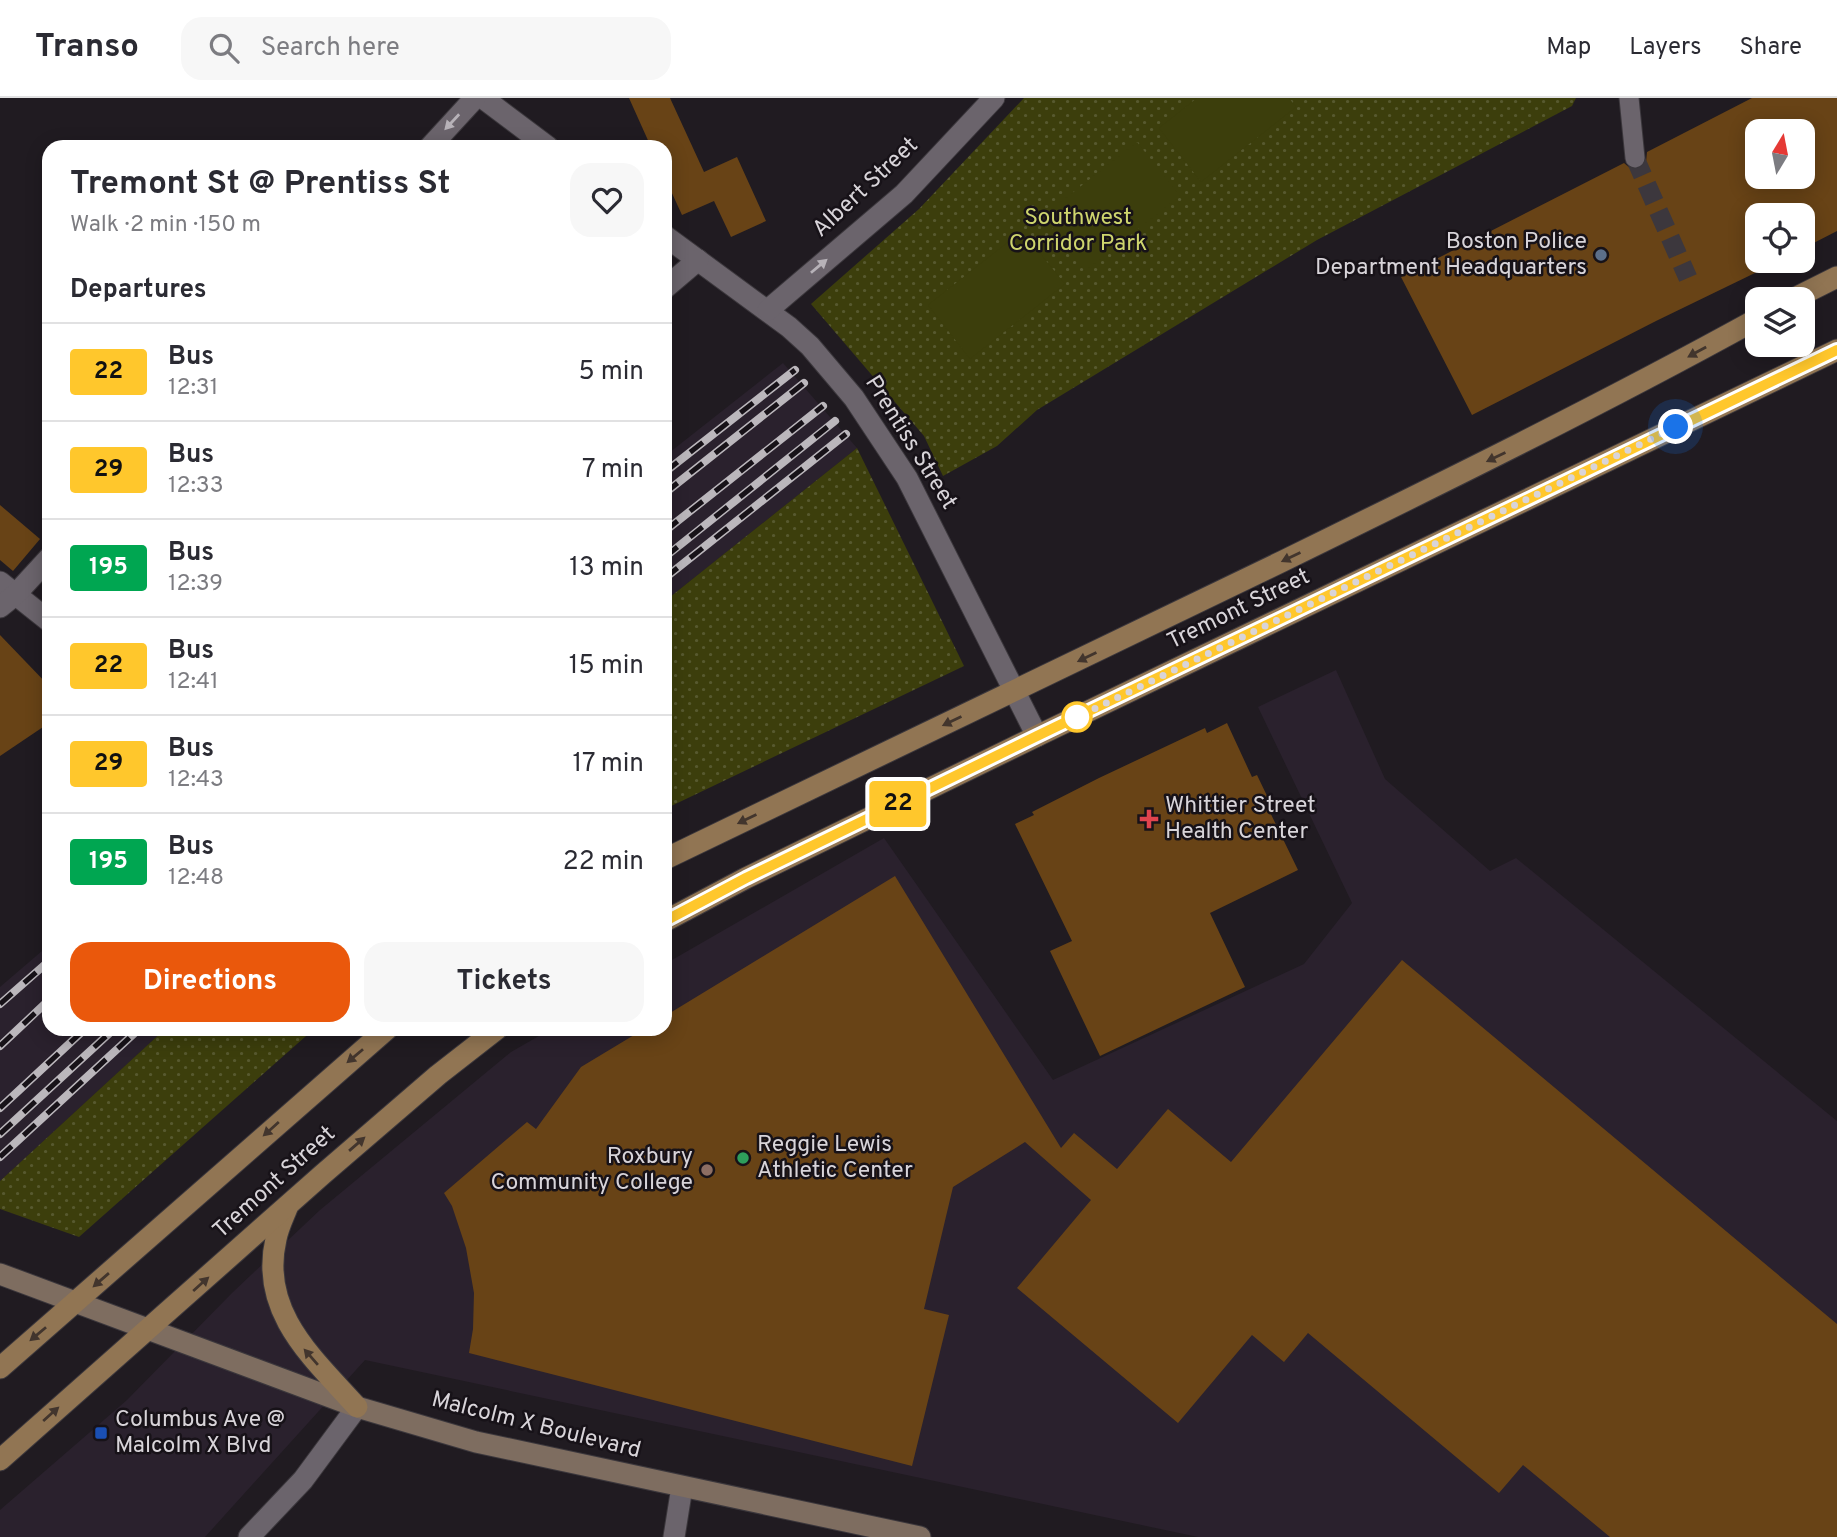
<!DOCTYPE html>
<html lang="en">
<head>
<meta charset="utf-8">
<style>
  body { margin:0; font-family:Overpass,sans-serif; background:#f7f7f7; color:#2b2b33; height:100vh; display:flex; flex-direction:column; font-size:26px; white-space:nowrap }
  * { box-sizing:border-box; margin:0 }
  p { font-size:23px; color:#7c7c81 }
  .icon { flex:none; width:38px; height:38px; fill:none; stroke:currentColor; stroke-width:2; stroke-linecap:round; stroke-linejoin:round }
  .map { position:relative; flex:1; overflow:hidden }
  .side { position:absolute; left:42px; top:42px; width:630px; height:896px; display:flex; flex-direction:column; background:#fff; border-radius:21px; box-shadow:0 4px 18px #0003 }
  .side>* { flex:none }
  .badge { padding:0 14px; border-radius:5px; font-size:24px; line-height:46px }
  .needle { width:46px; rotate:10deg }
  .buttons { position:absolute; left:1745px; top:21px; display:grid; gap:14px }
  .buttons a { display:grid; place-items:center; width:70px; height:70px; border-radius:14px; background:#fff; box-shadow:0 4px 18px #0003; font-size:35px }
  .you { position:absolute; width:35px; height:35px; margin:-18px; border:5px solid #fff; border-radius:50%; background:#1a73e8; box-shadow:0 0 0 10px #1a73e833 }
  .map>.badge { position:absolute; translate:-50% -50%; box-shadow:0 0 0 4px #fff }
  h2 { padding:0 28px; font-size:26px; line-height:63px }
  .round { display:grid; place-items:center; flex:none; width:74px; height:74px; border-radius:21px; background:#f7f7f7 }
  .summary { display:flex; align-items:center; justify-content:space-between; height:119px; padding:0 28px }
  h1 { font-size:33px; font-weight:700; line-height:52px }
  .primary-button { display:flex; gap:14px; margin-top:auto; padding:14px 28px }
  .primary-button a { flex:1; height:80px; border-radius:21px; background:#ea580c; color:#fff; font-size:28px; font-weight:700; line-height:80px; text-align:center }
  .primary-button a+a { background:#f7f7f7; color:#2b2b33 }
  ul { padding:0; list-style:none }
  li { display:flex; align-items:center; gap:21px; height:98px; padding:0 28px; border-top:2px solid #e1e1e2 }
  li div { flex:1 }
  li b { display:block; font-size:26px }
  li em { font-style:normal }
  li .badge { min-width:77px; font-weight:700; text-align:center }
  header { display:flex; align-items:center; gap:42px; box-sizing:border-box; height:98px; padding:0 35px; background:#fff; border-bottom:2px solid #e1e1e2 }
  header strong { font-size:33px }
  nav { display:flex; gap:38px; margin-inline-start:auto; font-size:24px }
  .search { width:490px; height:63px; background:#f7f7f7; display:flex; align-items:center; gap:18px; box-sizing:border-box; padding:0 24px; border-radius:21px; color:#7c7c81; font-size:26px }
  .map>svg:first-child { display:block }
</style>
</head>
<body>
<header>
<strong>Transo</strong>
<div class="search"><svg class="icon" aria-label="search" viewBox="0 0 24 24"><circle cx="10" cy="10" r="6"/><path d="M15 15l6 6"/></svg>Search here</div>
<nav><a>Map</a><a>Layers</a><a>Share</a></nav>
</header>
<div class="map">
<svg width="1837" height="1439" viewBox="0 0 1837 1439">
  <defs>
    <pattern id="green-dots" width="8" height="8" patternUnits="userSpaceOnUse" patternTransform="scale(1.75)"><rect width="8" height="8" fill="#3c3e0c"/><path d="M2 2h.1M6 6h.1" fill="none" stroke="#57592f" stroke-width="1.8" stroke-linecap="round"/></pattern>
  </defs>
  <rect width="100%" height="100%" fill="#201b21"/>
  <g fill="#2a212d">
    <path d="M783,265L857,350L665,503V358Z"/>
    <path d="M1336,572L1385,681L1490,773L1516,760L1837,1023V1439H1198L365,1262L205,1439H0V1412L127,1302L232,1195L320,1112L511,954L551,931H665V866L884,740L1053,982L1304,866L1352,805L1258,609Z"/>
    <path d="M49,847V931H165L0,1083V889Z"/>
  </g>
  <g fill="url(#green-dots)">
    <path d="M1024,0H1576L1572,8L1317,142L1037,312L997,348L943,378L924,338L811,206L919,111Z"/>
    <path d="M857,350L964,568L665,711V503Z"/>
    <path d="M165,931H314L79,1139L0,1111V1083Z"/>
  </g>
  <g fill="#3c3e0c">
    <path d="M1197,0H1289L1296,9L1201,84L1159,30Z"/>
    <path d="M1137,44L1180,98L1085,173L1043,118Z"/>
    <path d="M1022,133L1065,186L970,261L928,207Z"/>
  </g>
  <g fill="#684316" fill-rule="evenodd">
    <path d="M629,0H670L704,74L737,59L766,123L731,139L714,103L682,117L665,80V49H651Z"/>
    <path d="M1752,0H1837V133L1802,151V117H1757V174L1656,223L1472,317L1401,179L1624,65L1631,71L1642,70L1646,64L1647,54ZM1757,33H1802V79H1757Z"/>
    <path d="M0,407L40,441L13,473L0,462Z"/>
    <path d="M0,537L49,588V625L0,658Z"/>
    <path d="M1227,625L1252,679L1257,677L1269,702L1265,704L1298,772L1210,815L1245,889L1100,958L1050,853L1072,843L1015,726L1034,717L1032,714L1099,680L1205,630L1207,635Z"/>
    <path d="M895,778L1061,1050L1074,1035L1117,1071L1168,1011L1231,1064L1402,862L1837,1226V1439H1610L1523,1367L1499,1395L1308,1235L1284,1264L1252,1237L1178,1325L1017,1190L1091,1102L1025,1044L953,1089L924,1211L949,1217L912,1368L469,1255L473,1231L474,1195L466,1150L452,1108L444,1095L527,1024L536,1031L581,969L644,931H665V918Z"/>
  </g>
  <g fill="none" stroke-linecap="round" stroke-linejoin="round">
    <path stroke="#3c373d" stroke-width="19" stroke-dasharray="19 10" stroke-linecap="butt" d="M1635,60L1688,180"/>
    <defs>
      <path id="pedestrian" d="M1629,0L1635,60"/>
      <g id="minor">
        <path d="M483,0L548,49"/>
        <path d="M430,49L475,0"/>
        <path d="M665,138L789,229L810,248L854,300L907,380L1037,638"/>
        <path d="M665,190L698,162"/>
        <path d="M768,212L904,96L994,0"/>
        <path d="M0,484L49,523"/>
        <path d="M0,509L15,497L49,460"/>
        <path d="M249,1439L303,1382L357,1309"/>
        <path d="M674,1439L682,1389"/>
      </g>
      <path id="secondary" d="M0,1176L357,1309L476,1344L920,1439"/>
      <g id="primary">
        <path d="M1793,201L1837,179"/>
        <path d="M665,761C871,662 1077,563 1283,463C1442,385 1601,307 1757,221"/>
        <path d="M665,823L746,780L1037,638L1837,252"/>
        <path d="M287,1110C283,1120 278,1130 276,1141C259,1214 313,1260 357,1309"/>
        <path d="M0,1270L387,931"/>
        <path d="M0,1362L323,1076L438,977L497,931"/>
      </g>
    </defs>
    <use href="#pedestrian" stroke="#3b373c" stroke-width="21"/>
    <use href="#minor" stroke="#3b373c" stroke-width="23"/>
    <use href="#secondary" stroke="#3b373c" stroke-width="23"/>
    <use href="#primary" stroke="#3b373c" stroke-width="23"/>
    <use href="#pedestrian" stroke="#6b646c" stroke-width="19"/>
    <use href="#minor" stroke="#6b646c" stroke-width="21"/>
    <use href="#secondary" stroke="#7e6d60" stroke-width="21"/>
    <use href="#primary" stroke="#917553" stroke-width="21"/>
    <defs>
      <g id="rail">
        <path d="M665,374L795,272"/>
        <path d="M665,395L804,285"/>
        <path d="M665,433L823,308"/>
        <path d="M665,459L835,323"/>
        <path d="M665,480L846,336"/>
        <path d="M0,906L49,863"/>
        <path d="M0,948L49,902"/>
        <path d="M0,1010L85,931"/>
        <path d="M0,1036L114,931"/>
        <path d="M0,1059L139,931"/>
      </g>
    </defs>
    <use href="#rail" stroke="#bbb7bc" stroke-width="8"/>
    <use href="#rail" stroke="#171218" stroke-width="5" stroke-dasharray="16" stroke-linecap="butt"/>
  </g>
  <defs><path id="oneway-solid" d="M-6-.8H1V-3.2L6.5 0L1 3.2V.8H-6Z" transform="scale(1.75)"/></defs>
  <g fill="#b7b2b8">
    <use href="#oneway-solid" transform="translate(452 24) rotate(133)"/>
    <use href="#oneway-solid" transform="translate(819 168) rotate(-40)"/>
  </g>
  <g fill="#42352d">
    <use href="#oneway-solid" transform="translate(1697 254) rotate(151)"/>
    <use href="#oneway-solid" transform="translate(1496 359) rotate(154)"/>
    <use href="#oneway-solid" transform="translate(1291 459) rotate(154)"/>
    <use href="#oneway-solid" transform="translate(1087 559) rotate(154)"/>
    <use href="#oneway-solid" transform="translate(952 623) rotate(154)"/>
    <use href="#oneway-solid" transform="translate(747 721) rotate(154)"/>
    <use href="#oneway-solid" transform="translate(355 958) rotate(140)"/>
    <use href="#oneway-solid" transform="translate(271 1031) rotate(138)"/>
    <use href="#oneway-solid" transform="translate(357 1046) rotate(-41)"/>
    <use href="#oneway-solid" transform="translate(101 1182) rotate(139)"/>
    <use href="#oneway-solid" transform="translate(201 1186) rotate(-42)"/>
    <use href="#oneway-solid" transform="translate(38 1236) rotate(140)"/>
    <use href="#oneway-solid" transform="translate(311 1259) rotate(-131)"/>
    <use href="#oneway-solid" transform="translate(51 1316) rotate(-42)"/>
  </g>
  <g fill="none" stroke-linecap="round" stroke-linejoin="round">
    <defs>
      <path id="line" d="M665,823L746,780L1037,638L1837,252"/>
    </defs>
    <use href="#line" stroke="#fff" stroke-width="16"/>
    <use href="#line" stroke="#ffc72c" stroke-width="10"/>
    <path stroke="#d8d4d9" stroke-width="7" stroke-dasharray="0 12.6" d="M1077,619L1069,623L1676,329"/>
  </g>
  <circle fill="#5c6f8a" stroke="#171218" stroke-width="2.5" cx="1601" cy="157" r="7"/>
  <circle fill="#fff" stroke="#ffc72c" stroke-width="3.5" cx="1077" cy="619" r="14"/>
  <path fill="#e0444e" stroke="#171218" stroke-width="2.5" d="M1145.5 710.5h7v7h7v7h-7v7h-7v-7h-7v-7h7z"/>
  <circle fill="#2e9e5b" stroke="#171218" stroke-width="2.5" cx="743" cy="1060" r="7"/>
  <circle fill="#8d6e63" stroke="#171218" stroke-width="2.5" cx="707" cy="1072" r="7"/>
  <rect fill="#1a4fb4" stroke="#171218" stroke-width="2.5" x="94" y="1328" width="14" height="14" rx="3.5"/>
  <g text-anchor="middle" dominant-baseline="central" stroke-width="5" stroke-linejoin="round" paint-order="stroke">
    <g font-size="23" fill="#d8d4d9" stroke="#171218">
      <text transform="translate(866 90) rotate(-43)">Albert Street</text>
      <text transform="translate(910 345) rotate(58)">Prentiss Street</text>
      <text transform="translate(1239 512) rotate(-26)">Tremont Street</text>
      <text transform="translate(275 1085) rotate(-42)">Tremont Street</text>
      <text transform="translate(536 1328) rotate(14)">Malcolm X Boulevard</text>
    </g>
    <g font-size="23" fill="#ced56d" stroke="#171218">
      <text x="1078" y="120">Southwest<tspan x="1078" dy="26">Corridor Park</tspan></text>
    </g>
    <g font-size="23" fill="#d8d4d9" stroke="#171218" text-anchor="start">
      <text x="1587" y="144" text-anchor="end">Boston Police<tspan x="1587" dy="26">Department Headquarters</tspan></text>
      <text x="1165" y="708">Whittier Street<tspan x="1165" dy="26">Health Center</tspan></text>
      <text x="757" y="1047">Reggie Lewis<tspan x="757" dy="26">Athletic Center</tspan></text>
      <text x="693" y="1059" text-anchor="end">Roxbury<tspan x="693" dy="26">Community College</tspan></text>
      <text x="115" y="1322">Columbus Ave @<tspan x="115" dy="26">Malcolm X Blvd</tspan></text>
    </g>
  </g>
</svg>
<div class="buttons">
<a><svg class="needle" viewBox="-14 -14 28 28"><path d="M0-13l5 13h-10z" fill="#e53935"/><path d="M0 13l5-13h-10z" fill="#7c7c81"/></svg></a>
<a><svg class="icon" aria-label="locate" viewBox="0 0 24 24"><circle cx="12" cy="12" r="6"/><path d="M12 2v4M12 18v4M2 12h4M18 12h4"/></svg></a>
<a><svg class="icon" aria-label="layers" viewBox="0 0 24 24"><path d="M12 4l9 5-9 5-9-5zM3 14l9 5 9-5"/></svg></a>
</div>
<div class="you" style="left:1676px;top:329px"></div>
<b class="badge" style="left:898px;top:706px;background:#ffc72c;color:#111">22</b>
<section class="side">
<div class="summary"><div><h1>Tremont St @ Prentiss St</h1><p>Walk · 2 min · 150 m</p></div><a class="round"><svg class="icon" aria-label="heart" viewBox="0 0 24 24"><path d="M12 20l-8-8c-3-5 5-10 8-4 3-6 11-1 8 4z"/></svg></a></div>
<h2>Departures</h2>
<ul>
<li><span class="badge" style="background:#ffc72c;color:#111">22</span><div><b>Bus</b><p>12:31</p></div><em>5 min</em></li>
<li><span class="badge" style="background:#ffc72c;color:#111">29</span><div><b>Bus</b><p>12:33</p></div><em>7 min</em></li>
<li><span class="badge" style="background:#00a651;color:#fff">195</span><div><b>Bus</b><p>12:39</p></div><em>13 min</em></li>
<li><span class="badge" style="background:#ffc72c;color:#111">22</span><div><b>Bus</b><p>12:41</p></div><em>15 min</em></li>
<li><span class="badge" style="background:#ffc72c;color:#111">29</span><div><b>Bus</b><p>12:43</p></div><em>17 min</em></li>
<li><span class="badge" style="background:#00a651;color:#fff">195</span><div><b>Bus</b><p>12:48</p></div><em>22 min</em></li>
</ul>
<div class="primary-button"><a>Directions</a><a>Tickets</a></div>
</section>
</div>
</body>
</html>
